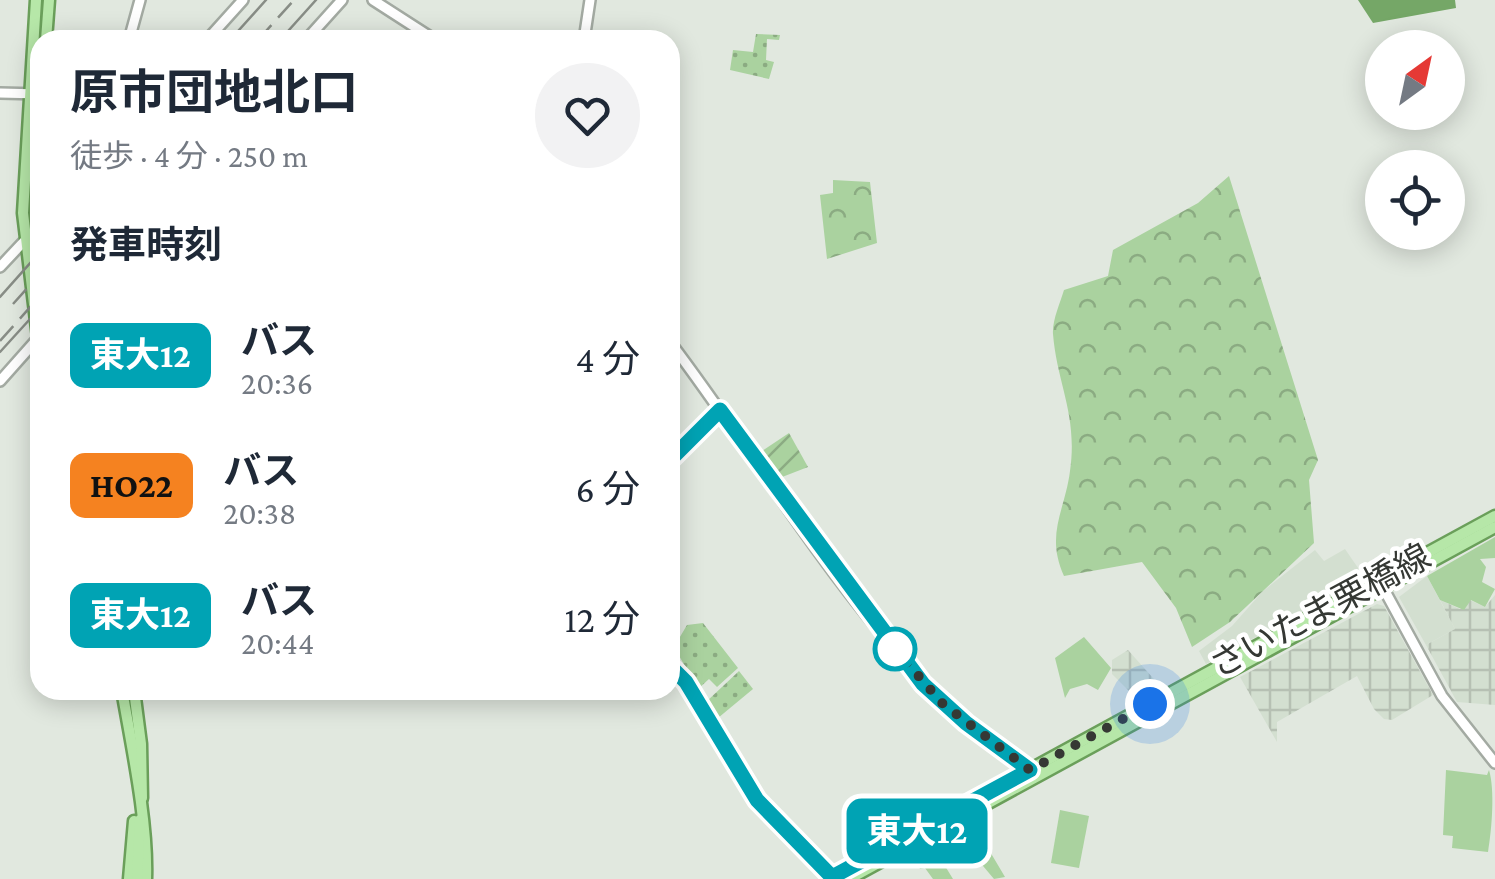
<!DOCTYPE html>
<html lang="ja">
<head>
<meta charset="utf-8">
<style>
  body { margin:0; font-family:"Crimson Pro","Noto Sans JP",serif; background:#f2f2f3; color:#1f2937; height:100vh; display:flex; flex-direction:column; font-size:38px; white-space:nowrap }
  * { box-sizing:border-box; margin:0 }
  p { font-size:32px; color:#747a83 }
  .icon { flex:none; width:55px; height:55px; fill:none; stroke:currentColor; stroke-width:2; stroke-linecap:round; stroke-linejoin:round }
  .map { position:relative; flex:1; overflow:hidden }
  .side { position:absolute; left:30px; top:30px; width:650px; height:670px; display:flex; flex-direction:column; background:#fff; border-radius:30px; box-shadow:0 5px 25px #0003 }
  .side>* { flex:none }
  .badge { padding:0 20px; border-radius:15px; font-size:35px; line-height:65px }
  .needle { width:65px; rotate:33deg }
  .buttons { position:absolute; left:1365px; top:30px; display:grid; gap:20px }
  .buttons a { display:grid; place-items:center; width:100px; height:100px; border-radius:50%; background:#fff; box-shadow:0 5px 25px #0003; font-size:50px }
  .you { position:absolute; width:50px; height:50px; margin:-25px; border:8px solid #fff; border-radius:50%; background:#1a73e8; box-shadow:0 0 0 15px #1a73e833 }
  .map>.badge { position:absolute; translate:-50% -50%; box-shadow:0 0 0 5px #fff }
  h2 { padding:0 40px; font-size:38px; line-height:90px }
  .round { display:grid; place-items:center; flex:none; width:105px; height:105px; border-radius:52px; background:#f2f2f3 }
  .summary { display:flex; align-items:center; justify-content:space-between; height:170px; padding:0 40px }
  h1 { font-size:48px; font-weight:700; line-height:75px }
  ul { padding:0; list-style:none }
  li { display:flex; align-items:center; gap:30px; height:130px; padding:0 40px }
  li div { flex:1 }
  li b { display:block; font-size:38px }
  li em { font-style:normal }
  li .badge { min-width:110px; font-weight:700; text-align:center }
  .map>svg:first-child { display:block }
</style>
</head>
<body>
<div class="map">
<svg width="1495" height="879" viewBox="0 0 1495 879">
  <defs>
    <pattern id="industrial-grid" width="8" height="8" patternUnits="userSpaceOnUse" patternTransform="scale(2.5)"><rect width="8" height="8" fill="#d3dfd0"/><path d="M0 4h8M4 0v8" fill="none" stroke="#b6c0b3"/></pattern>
    <pattern id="forest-crowns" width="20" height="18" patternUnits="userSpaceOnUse" patternTransform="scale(2.5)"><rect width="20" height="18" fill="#aad29f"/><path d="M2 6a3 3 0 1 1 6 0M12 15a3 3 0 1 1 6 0" fill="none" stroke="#8bab82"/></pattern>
    <pattern id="park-dots" width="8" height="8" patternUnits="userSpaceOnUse" patternTransform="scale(2.5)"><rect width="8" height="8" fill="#aad29f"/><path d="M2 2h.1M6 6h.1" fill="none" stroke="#8bab82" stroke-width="1.8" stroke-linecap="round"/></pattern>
    <pattern id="garden-furrows" width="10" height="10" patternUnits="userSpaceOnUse" patternTransform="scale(2.5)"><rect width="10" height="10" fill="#aad29f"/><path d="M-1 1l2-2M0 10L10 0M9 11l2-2" fill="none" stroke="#8bab82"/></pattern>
  </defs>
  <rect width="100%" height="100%" fill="#e1e8df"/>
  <g fill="#d3dfd0">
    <path d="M1345,549L1365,578L1206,664L1199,651L1232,626L1263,591L1315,550L1324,561Z"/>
    <path d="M1427,576L1455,629L1426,645L1399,597Z"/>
  </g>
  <g fill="url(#industrial-grid)">
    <path d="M1495,595V705L1457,702L1426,645L1455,629L1440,600L1460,609L1470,600L1485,607Z"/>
    <path d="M1377,604L1384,606L1433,695L1392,720L1384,719L1374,709L1357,676L1277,722V742L1240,677Z"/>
    <path d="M1128,650L1161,687L1137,699L1112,674V660Z"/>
  </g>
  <g fill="#aad29f">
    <path d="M1495,537V558L1480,559L1486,567L1482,582L1495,589L1485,607L1471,600L1464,610L1440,600L1427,576Z"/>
    <path d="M1084,637L1111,668L1098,690L1087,684L1070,689L1065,698L1055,658Z"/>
    <path d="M1489,770C1495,790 1492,828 1488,852L1452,848L1453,836L1443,835L1446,770L1487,775Z"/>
    <path d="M1060,810L1089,816L1079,868L1051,863Z"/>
    <path d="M973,823L1005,877L994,879L957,835L934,848L953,879H933L925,868L920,869L913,857Z"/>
  </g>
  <g fill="url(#forest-crowns)">
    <path d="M1229,176L1318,460L1309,480L1314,543L1230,622L1192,647L1176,608L1142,562L1064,576C1045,534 1065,511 1070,471C1078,415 1057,384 1053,334C1052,321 1060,303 1064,290L1108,276L1113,250L1198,203Z"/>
    <path d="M833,180L870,182L877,243L827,259L820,195L833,193Z"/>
  </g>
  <g fill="url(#park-dots)">
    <path d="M756,34L780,35L779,40L767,39L766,60L774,62L769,79L730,70L733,50L753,52Z"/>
    <path d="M703,623L738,668L717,687L709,679L698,689L674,647L687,625Z"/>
    <path d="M739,671L753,689L718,718L706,702Z"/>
  </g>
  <path fill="url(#garden-furrows)" d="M789,433L808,467L777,479L759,453Z"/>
  <path fill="#75a767" d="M1358,0H1455L1456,8L1373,23Z"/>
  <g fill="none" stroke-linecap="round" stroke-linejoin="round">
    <defs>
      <g id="tertiary">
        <path d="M373,0L435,40"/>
        <path d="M129,40L140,0"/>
        <path d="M207,40L243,0"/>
        <path d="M306,40L342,0"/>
        <path d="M584,40L590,0"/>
        <path d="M0,93L40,94"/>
        <path d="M0,267L29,236"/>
        <path d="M670,342C780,486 879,674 1033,772"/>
        <path d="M0,381L40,336"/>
        <path d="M670,460L720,410"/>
        <path d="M1380,582L1442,696L1495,763"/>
        <path d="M670,666L686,682L757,799L832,877"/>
      </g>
      <g id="primary">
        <path d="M36,0L23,213L40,354"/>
        <path d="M46,40L49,0"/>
        <path d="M40,125L36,209L40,272"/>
        <path d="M122,690C132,748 148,822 146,879"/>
        <path d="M134,690L141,744L142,798"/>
        <path d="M129,879L134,821"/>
        <path d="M137,879L140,820"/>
        <path d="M829,879L1495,516"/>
        <path d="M849,879L1495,527"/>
      </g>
    </defs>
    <use href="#tertiary" stroke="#a3aaa2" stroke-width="14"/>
    <use href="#primary" stroke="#6a9f5a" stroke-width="15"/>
    <use href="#tertiary" stroke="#fff" stroke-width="9"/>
    <use href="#primary" stroke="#b6e7a8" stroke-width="10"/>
    <g stroke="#888d86" stroke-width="2.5">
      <path d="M230,40L266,0"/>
      <path d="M280,40L316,0"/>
      <path d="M0,297L40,252"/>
      <path d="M0,352L40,308"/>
    </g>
    <g stroke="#888d86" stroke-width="2.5" stroke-dasharray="20 10" stroke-linecap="butt">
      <path d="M258,40L294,0"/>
      <path d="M13,304L40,274"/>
      <path d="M0,341L40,296"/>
    </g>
  </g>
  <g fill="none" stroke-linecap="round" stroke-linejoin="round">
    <defs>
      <path id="line" d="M670,460L720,410L923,684L966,723L1030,770L832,877L757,800L686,682L670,666"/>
    </defs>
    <use href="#line" stroke="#fff" stroke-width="22"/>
    <use href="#line" stroke="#00a3b4" stroke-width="15"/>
    <path stroke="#353834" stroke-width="10" stroke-dasharray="0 18" d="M895,649L943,704L1030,770L1150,704"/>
  </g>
  <circle fill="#fff" stroke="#00a3b4" stroke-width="5" cx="895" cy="649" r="20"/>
  <g text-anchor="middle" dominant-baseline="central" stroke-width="9" stroke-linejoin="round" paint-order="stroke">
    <g font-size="35" fill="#353834" stroke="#fff">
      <text transform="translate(1320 611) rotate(-28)">さいたま栗橋線</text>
    </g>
  </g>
</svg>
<div class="buttons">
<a><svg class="needle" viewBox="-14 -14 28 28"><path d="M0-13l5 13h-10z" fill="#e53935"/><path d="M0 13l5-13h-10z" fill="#747a83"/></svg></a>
<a><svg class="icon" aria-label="locate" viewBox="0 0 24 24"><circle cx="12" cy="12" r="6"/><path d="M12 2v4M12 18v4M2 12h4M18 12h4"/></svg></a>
</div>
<div class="you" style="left:1150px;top:704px"></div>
<b class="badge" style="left:917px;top:831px;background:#00a3b4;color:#fff">東大12</b>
<section class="side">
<div class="summary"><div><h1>原市団地北口</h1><p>徒歩 · 4 分 · 250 m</p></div><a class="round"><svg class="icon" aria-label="heart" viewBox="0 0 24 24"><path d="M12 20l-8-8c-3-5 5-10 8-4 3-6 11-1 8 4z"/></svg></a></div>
<h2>発車時刻</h2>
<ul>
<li><span class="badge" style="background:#00a3b4;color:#fff">東大12</span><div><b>バス</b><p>20:36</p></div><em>4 分</em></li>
<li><span class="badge" style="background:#f58220;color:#111">HO22</span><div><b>バス</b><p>20:38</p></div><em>6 分</em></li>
<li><span class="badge" style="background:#00a3b4;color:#fff">東大12</span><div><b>バス</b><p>20:44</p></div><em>12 分</em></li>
</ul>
</section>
</div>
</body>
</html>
